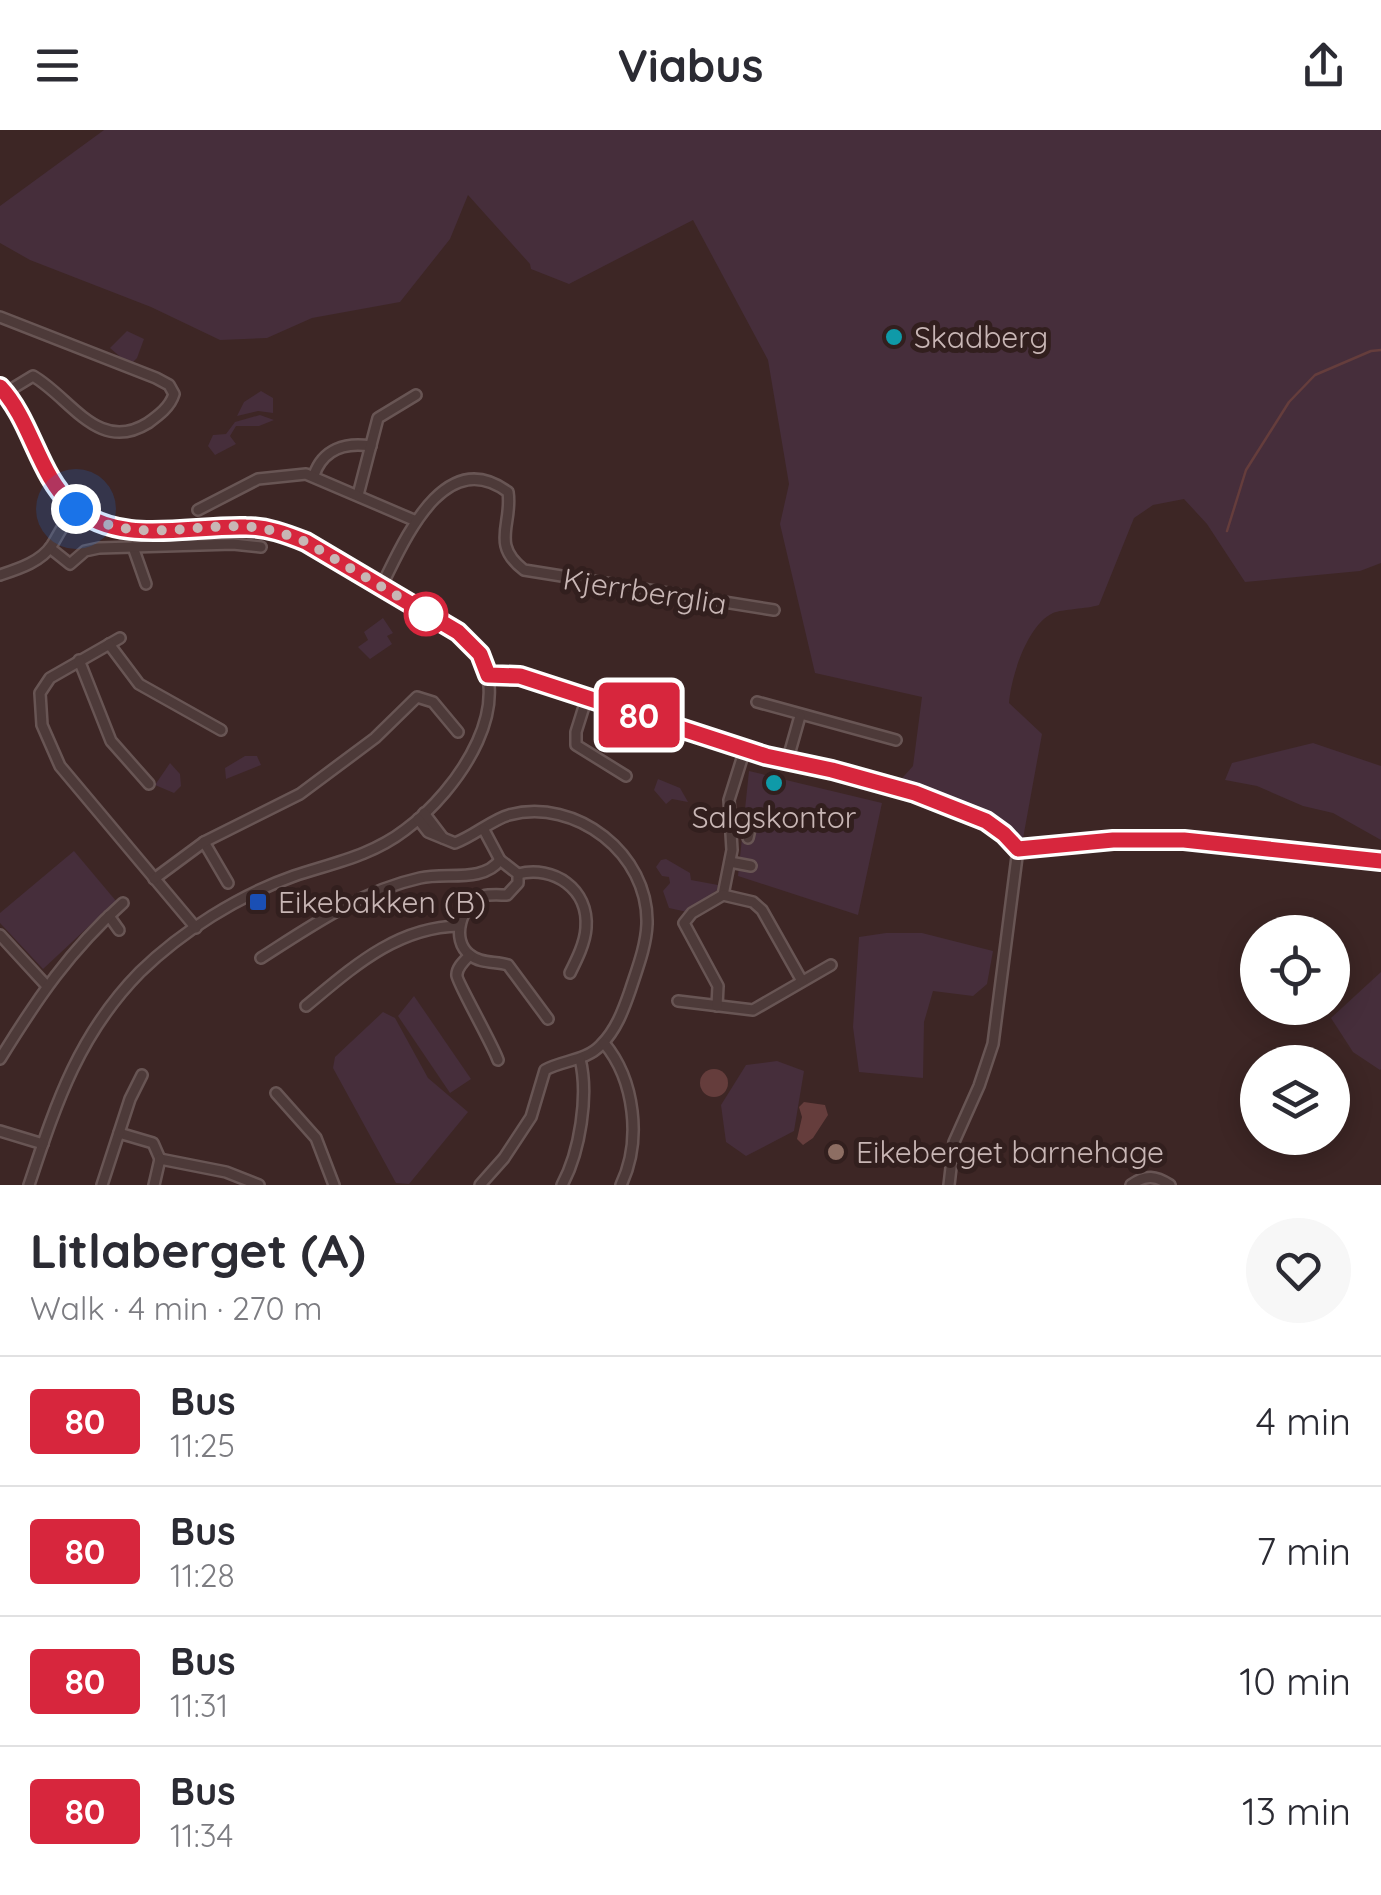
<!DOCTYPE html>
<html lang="en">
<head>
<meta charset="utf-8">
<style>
  body { margin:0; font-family:Quicksand,sans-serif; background:#f7f7f7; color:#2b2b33; height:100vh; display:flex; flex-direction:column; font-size:38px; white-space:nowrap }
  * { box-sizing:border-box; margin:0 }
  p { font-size:32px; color:#7c7c81 }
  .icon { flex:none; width:55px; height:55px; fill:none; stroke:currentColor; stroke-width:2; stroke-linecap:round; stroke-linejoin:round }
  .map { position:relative; height:1055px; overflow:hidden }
  .side { display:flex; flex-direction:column; background:#fff; flex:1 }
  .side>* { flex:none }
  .badge { padding:0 20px; border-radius:8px; font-size:35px; line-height:65px }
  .fabs { position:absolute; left:1240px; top:785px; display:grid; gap:20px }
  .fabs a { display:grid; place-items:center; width:110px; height:110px; border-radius:50%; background:#fff; box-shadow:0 5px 25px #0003; font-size:50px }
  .you { position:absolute; width:50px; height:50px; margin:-25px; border:8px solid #fff; border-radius:50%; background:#1a73e8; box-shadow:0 0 0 15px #1a73e833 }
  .map>.badge { position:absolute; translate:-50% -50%; box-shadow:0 0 0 5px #fff }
  .round { display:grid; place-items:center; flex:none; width:105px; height:105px; border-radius:52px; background:#f7f7f7 }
  .head { display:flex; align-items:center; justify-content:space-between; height:170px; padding:0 30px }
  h1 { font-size:48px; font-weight:700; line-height:75px }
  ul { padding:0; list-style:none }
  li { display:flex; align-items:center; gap:30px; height:130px; padding:0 30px; border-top:2px solid #e1e1e2 }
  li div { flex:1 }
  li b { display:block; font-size:38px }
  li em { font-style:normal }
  li .badge { min-width:110px; font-weight:700; text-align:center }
  header { display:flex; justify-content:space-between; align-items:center; height:130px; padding:0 30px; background:#fff; font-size:45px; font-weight:700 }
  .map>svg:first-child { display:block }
</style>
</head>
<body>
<header><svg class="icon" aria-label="menu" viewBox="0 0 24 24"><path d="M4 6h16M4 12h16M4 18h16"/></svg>Viabus<svg class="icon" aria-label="share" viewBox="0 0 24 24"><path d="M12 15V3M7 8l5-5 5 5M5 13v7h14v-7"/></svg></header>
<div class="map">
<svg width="1381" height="1055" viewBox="0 0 1381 1055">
  <rect width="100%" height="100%" fill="#3d2625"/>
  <g fill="#462e3b">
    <path d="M104,0H1381V433L1360,441L1245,452L1207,394L1184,369L1153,375L1134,388L1099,475C1086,479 1063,479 1053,483C1027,495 1011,547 1009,573L1042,604L1022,714L896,655L913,636L922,567L815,543L780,394L789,354L768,230L693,90L569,154L531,139L530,134L468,65L450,109L400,172L312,188L267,208L220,210L151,177L30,130L0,113V76Z"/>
    <path d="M127,201L144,209L137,228L130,235L110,218Z"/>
    <path d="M261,261L273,268V283L258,281L237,286L244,272Z"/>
    <path d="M260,285L274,290L259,296H236L230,306L236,314L215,325L208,316L213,305L226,304L235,292Z"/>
    <path d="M383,488L393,503L387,506L392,514L370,529L358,517L368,510L364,502Z"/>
    <path d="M1313,613L1381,636V710L1333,683L1303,676L1257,656L1225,650L1232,633Z"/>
    <path d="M245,626H257L261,635L226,649L225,638Z"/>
    <path d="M170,633L180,644L181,656L174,663L155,655Z"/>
    <path d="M749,641L882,673L858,785L738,746Z"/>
    <path d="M658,649L680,658L688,672L672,669L666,674L654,660Z"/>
    <path d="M74,721L116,771L43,839L0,793V783Z"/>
    <path d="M666,729L690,743L691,750L718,755L717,760L687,782L669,778L663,761L670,753L669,747L662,746L656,737L661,730Z"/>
    <path d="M886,803H922L993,821L987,854L973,866L933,861L924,892L923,948L859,942L853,897L859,807Z"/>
    <path d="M1381,842V939L1380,940L1353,922L1331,888Z"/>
    <path d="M414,866L471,949L450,963L398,886Z"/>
    <path d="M383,882L395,888L428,948L468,982L409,1054L396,1053L333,938L335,927Z"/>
    <path d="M777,931L804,941L794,1001L746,1026L726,1012L721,975L746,935Z"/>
  </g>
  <g fill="#653d3c">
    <circle cx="714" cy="953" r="14"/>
    <path d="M804,972L825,975L828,985L813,1008L803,1015L797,1009L802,987L799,977Z"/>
  </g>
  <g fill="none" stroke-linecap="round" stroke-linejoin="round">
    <path stroke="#653d3c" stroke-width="2.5" d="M1227,401L1246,340L1289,272L1315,245L1371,221L1381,220"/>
    <defs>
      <g id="minor">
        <path d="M0,187L156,248L169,255L174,264C170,277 159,285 148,293C98,324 71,268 33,246L5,263"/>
        <path d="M0,257C24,282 34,315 50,346C90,422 176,397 248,397L267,399L306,412L466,508C526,566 457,662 405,700C371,726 333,733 294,746C239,765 181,802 140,842C78,905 56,974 29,1055"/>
        <path d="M314,345C323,319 345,312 371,316"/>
        <path d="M358,365L378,288L416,265"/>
        <path d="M198,380L258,349L306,344L416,391"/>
        <path d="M133,417L146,454"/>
        <path d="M50,418L70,434L85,421L99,418L233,414L261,417"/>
        <path d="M0,445C18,439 41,432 52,415C60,402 65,390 76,379"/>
        <path d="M381,457C403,414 443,314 508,362C513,394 490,414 524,440L774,480"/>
        <path d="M120,508L50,548L40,563L42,595L60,636L196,798"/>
        <path d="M109,514L139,554L221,600"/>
        <path d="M79,530L111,611L149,654"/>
        <path d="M488,545L520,546L766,626L832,640L915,663L986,691L1005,704L1018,719L993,914L979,956L954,1012L949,1055"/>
        <path d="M587,567L576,602V615L626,646"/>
        <path d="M757,572L896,610"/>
        <path d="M787,632L800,586"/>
        <path d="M424,683L443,708"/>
        <path d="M418,689L428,702L455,713C474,706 493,689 509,685C576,667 649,724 647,794C646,817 637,839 630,861C623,881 616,900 601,915C586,931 563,930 545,940L531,987L504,1028L480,1055"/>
        <path d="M484,700L500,730L518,744V753L507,765C500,765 490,764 483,766C461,774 450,810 470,825C481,834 496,831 508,835L548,889"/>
        <path d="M748,708L753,686"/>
        <path d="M204,712L228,753"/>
        <path d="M1018,719L1137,709L1248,716L1381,731"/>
        <path d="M730,732L751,736"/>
        <path d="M518,744C554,735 589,759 586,798C585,813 577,829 570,843"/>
        <path d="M154,749L204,712L300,664L375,608L417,567L433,572L458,602"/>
        <path d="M723,765L732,720L729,670L745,619"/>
        <path d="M109,786L119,800"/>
        <path d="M0,805L46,855"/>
        <path d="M470,825C464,831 456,838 457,846C457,852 493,915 498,930"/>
        <path d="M261,828C311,796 361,761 420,748C446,742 483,753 500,730"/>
        <path d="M678,871L753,880L831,835"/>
        <path d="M306,876C352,838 396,797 459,796"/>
        <path d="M717,876L718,856L684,793L692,783L723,765L753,772L762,780L802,851"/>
        <path d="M604,913C635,950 642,1011 621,1055"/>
        <path d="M0,929C37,869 70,820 123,773"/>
        <path d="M276,963L316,1008L334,1055"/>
        <path d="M0,1001L43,1014"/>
        <path d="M119,1003L153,1013L160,1029"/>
        <path d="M160,1029L226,1042L259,1055"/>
        <path d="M102,1055L130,969L142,945"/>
        <path d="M154,1055L160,1029"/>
        <path d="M562,1055C580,1022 589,965 580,929"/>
        <path d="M1131,1055C1146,1044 1156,1046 1170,1055"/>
      </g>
    </defs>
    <use href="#minor" stroke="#685554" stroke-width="14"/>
    <use href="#minor" stroke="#4d3a39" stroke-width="9"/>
  </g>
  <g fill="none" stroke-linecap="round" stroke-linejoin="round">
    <defs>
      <path id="line" d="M0,257C32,291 38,345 73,376C118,417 189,395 246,397C267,397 286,404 306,412L458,502L480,524L488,545L520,546L766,626L832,640L915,663L986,691L1004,704L1018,719L1113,710H1184L1381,731"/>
    </defs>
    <use href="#line" stroke="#fff" stroke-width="22"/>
    <use href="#line" stroke="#d7263d" stroke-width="15"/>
    <path stroke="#c8b6b5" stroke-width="10" stroke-dasharray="0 18" d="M76,379C131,417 190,392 253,397C271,399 288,405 306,412L438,490L426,484"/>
  </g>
  <g fill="#0f9aa8" stroke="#321f1e" stroke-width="4">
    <circle cx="894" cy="207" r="10"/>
    <circle cx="774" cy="653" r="10"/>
  </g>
  <circle fill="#fff" stroke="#d7263d" stroke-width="5" cx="426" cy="484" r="20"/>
  <rect fill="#1a4fb4" stroke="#321f1e" stroke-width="4" x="248" y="762" width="20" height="20" rx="5"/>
  <circle fill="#8d6e63" stroke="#321f1e" stroke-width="4" cx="836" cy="1022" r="10"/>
  <g text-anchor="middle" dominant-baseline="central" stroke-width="10" stroke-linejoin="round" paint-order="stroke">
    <g font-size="30" fill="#c8b6b5" stroke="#321f1e" text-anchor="start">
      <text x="914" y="207">Skadberg</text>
      <text x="774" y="687" text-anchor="middle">Salgskontor</text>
      <text x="278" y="772">Eikebakken (B)</text>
      <text x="856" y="1022">Eikeberget barnehage</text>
    </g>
    <g font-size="30" fill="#c8b6b5" stroke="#321f1e">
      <text transform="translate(645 461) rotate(9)">Kjerrberglia</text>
    </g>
  </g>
</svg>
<div class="fabs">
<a><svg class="icon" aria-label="locate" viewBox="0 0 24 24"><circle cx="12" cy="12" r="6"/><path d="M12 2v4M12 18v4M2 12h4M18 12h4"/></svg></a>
<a><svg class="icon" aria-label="layers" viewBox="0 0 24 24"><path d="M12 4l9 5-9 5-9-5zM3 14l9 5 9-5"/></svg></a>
</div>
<div class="you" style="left:76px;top:379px"></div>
<b class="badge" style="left:639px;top:585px;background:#d7263d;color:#fff">80</b>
</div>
<section class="side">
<div class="head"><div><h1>Litlaberget (A)</h1><p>Walk · 4 min · 270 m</p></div><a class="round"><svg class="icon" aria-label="heart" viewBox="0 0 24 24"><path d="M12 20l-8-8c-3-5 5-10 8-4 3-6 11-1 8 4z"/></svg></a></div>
<ul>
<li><span class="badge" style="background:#d7263d;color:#fff">80</span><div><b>Bus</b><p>11:25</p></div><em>4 min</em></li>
<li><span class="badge" style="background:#d7263d;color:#fff">80</span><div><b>Bus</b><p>11:28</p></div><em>7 min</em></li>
<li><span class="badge" style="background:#d7263d;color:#fff">80</span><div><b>Bus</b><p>11:31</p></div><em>10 min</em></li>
<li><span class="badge" style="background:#d7263d;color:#fff">80</span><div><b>Bus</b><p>11:34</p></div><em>13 min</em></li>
</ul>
</section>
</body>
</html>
